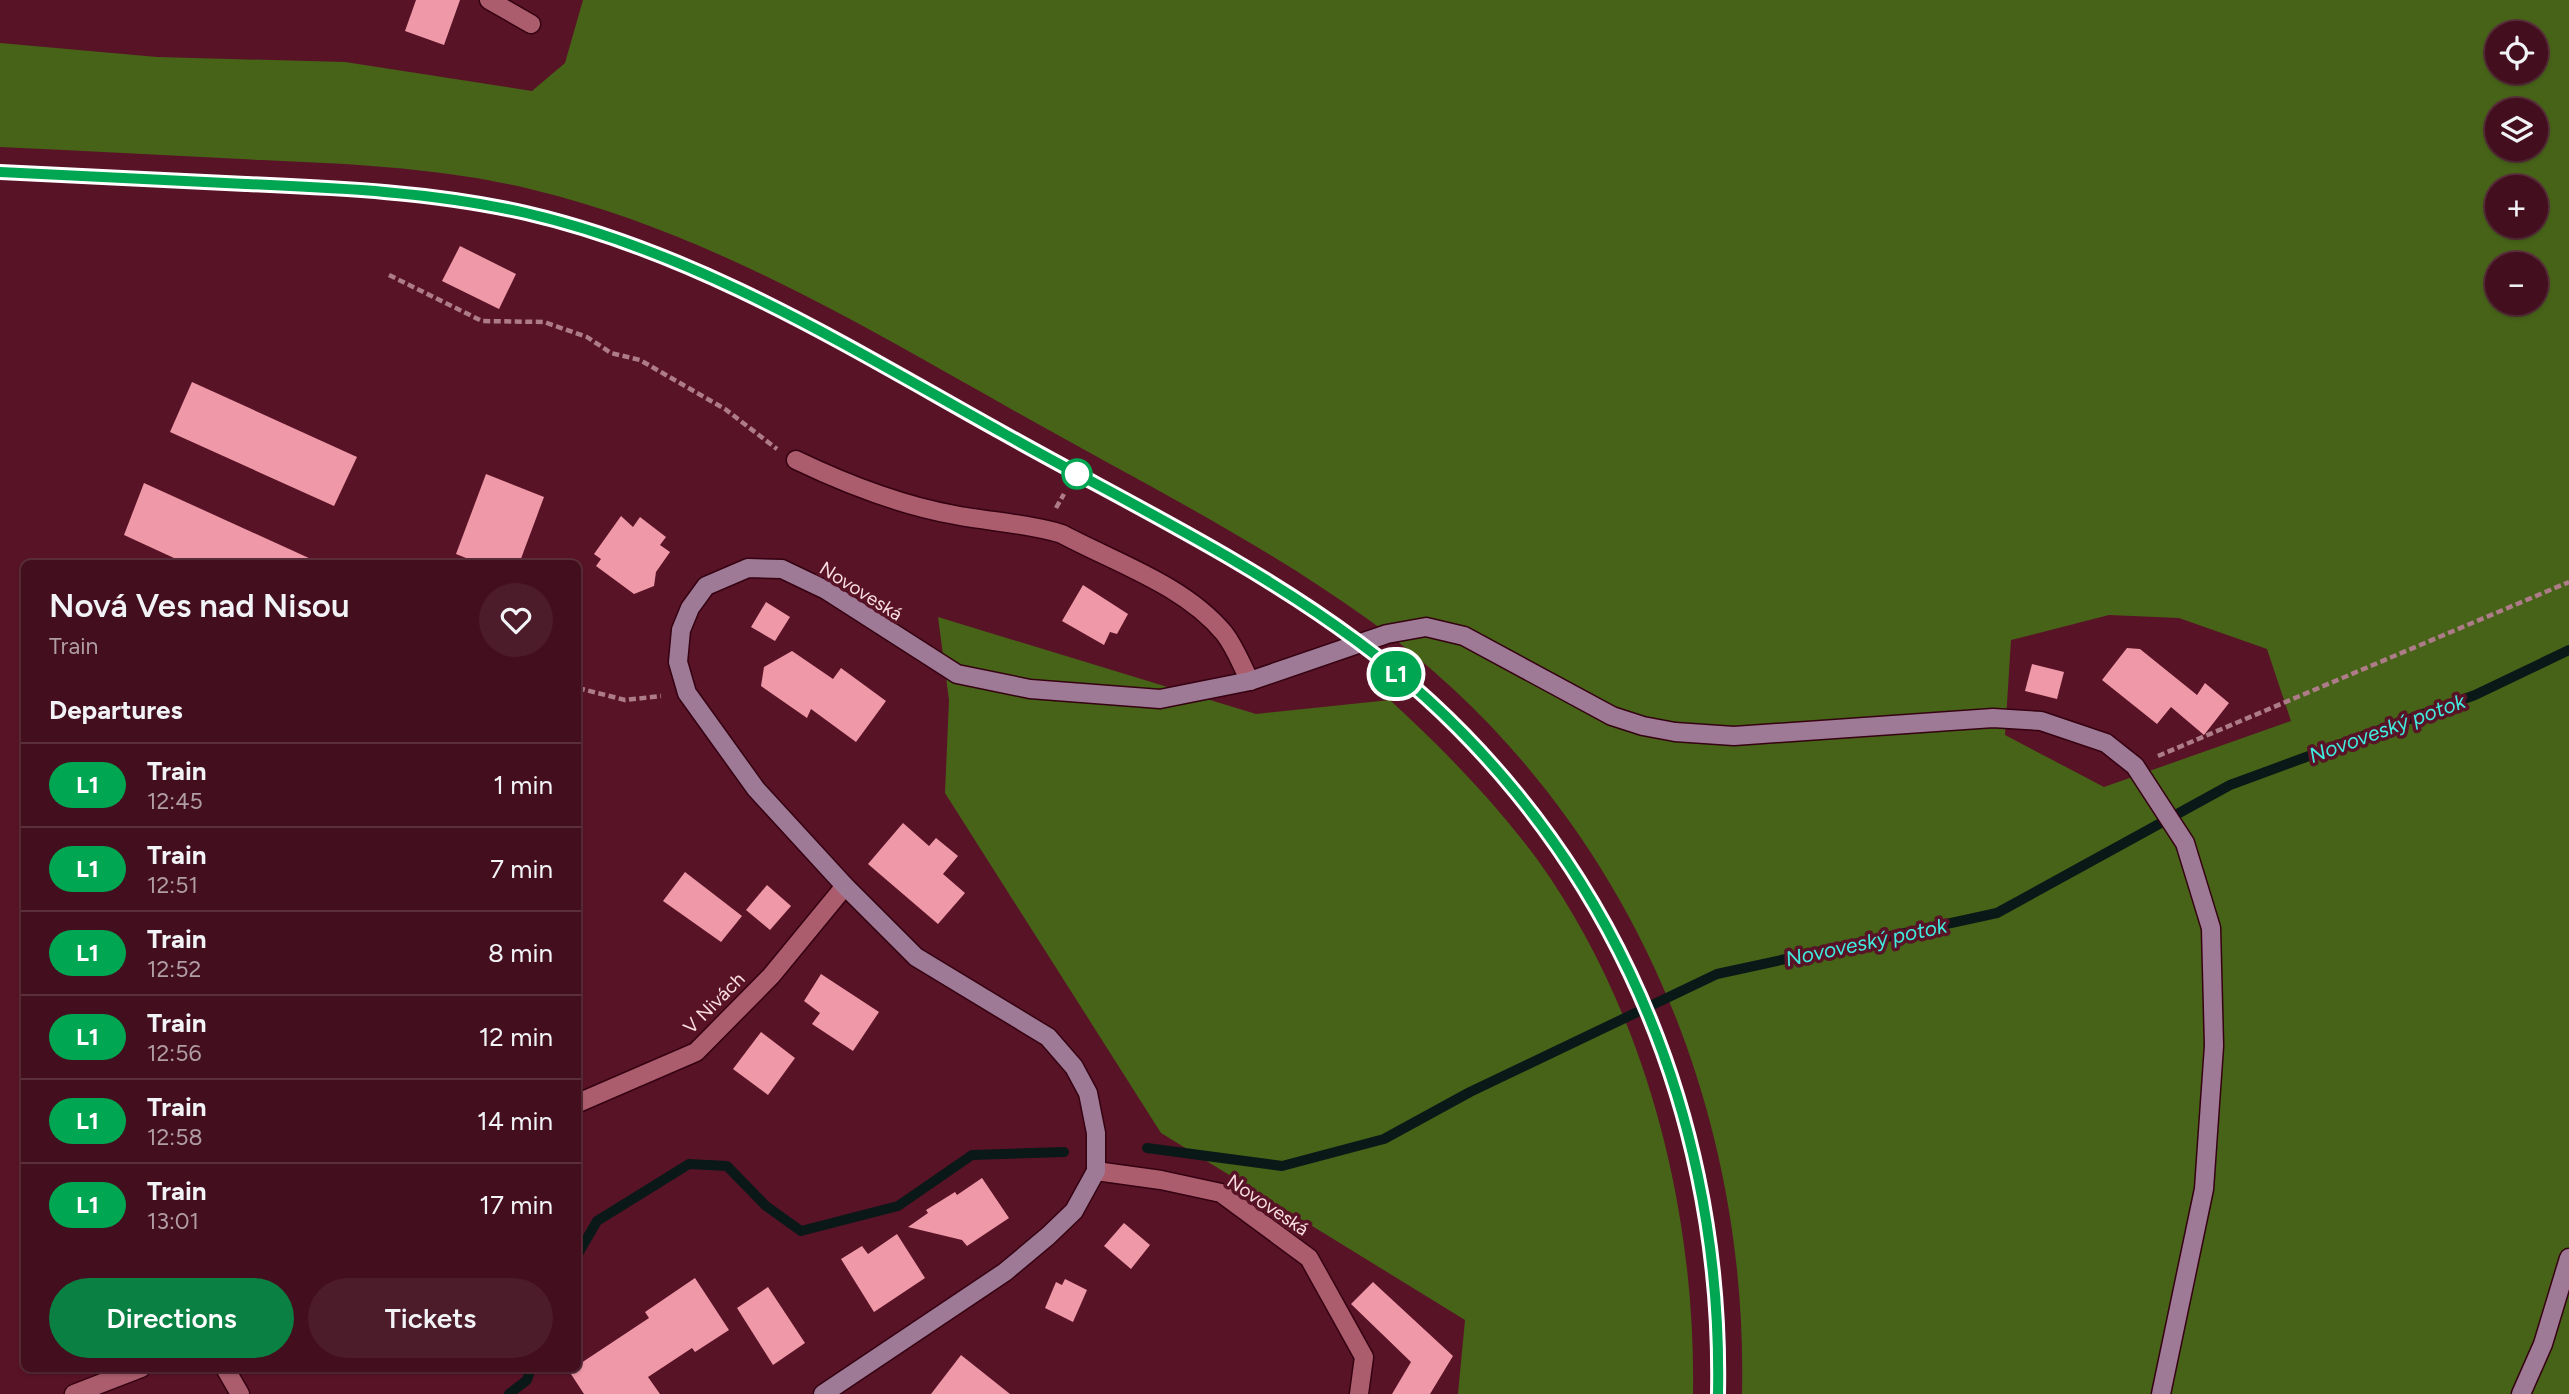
<!DOCTYPE html>
<html lang="en">
<head>
<meta charset="utf-8">
<style>
  body { margin:0; font-family:Figtree,sans-serif; background:#4d1c2a; color:#f1f3f6; height:100vh; display:flex; flex-direction:column; font-size:26px; white-space:nowrap }
  * { box-sizing:border-box; margin:0 }
  p { font-size:23px; color:#af9ca4 }
  .icon { flex:none; width:38px; height:38px; fill:none; stroke:currentColor; stroke-width:2; stroke-linecap:round; stroke-linejoin:round }
  .map { position:relative; flex:1; overflow:hidden }
  .details { position:absolute; left:21px; top:560px; width:560px; height:812px; display:flex; flex-direction:column; background:#430e1d; border-radius:10px; box-shadow:0 2px 5px #0004,0 0 0 2px #5b2e3b }
  .details>* { flex:none }
  .badge { padding:0 14px; border-radius:23px; font-size:24px; line-height:46px }
  .fabs { position:absolute; left:2485px; top:21px; display:grid; gap:14px }
  .fabs a { display:grid; place-items:center; width:63px; height:63px; border-radius:50%; background:#430e1d; box-shadow:0 2px 5px #0004,0 0 0 2px #5b2e3b; font-size:35px }
  .map>.badge { position:absolute; translate:-50% -50%; box-shadow:0 0 0 4px #fff }
  h2 { padding:0 28px; font-size:26px; line-height:63px }
  .round { display:grid; place-items:center; flex:none; width:74px; height:74px; border-radius:37px; background:#4d1c2a }
  .headline { display:flex; align-items:center; justify-content:space-between; height:119px; padding:0 28px }
  h1 { font-size:33px; font-weight:600; line-height:52px }
  .cta { display:flex; gap:14px; margin-top:auto; padding:14px 28px }
  .cta a { flex:1; height:80px; border-radius:42px; background:#0b8043; color:#fff; font-size:28px; font-weight:600; line-height:80px; text-align:center }
  .cta a+a { background:#4d1c2a; color:#f1f3f6 }
  ul { padding:0; list-style:none }
  li { display:flex; align-items:center; gap:21px; height:84px; padding:0 28px; border-top:2px solid #5b2e3b }
  li div { flex:1 }
  li b { display:block; font-size:26px }
  li em { font-style:normal }
  li .badge { min-width:77px; font-weight:700; text-align:center }
  .map>svg:first-child { display:block }
</style>
</head>
<body>
<div class="map">
<svg width="2569" height="1394" viewBox="0 0 2569 1394">
  <rect width="100%" height="100%" fill="#591327"/>
  <g fill="#476318" fill-rule="evenodd">
    <path d="M583,0H2569V1394H1742C1749,1092 1617,798 1369,620C1259,541 1137,480 1020,414C863,326 710,233 534,190C446,168 353,164 262,160C175,156 87,151 0,147V43L157,57L345,62L532,91L565,63ZM2497,33H2536V72H2497ZM2497,110H2536V149H2497ZM2497,187H2536V226H2497ZM2497,264H2536V303H2497ZM2109,615L2179,618L2267,649L2291,721L2104,787L2005,735L2011,640Z"/>
    <path d="M938,617L1256,714L1390,700C1443,749 1494,801 1537,859C1646,1011 1696,1209 1693,1394H1458L1465,1320L1161,1133L945,793L949,700Z"/>
  </g>
  <g fill="none" stroke-linecap="round" stroke-linejoin="round">
    <g stroke="#0a1918" stroke-width="10">
      <path d="M1147,1148L1282,1166L1384,1139L1470,1092L1717,974L1997,913L2230,785L2475,695L2569,650"/>
      <path d="M578,1254L597,1221L689,1164L727,1166L766,1206L801,1231L898,1206L972,1155L1064,1152"/>
      <path d="M509,1394L527,1380L531,1368"/>
    </g>
  </g>
  <g fill="#ef98a7">
    <path d="M416,0H460L444,45L405,31Z"/>
    <path d="M460,246L516,274L499,309L442,281Z"/>
    <path d="M192,382L357,457L334,506L170,432Z"/>
    <path d="M486,474L544,497L519,564H481L456,554Z"/>
    <path d="M144,483L322,564H187L124,535Z"/>
    <path d="M621,516L633,527L640,517L666,537L660,545L670,552L656,572L654,586L634,594L596,566L601,559L594,554Z"/>
    <path d="M1083,585L1128,614L1117,634L1110,632L1104,645L1062,621Z"/>
    <path d="M766,602L790,617L775,641L751,627Z"/>
    <path d="M2127,648L2140,649L2197,695L2205,683L2229,703L2204,735L2171,707L2157,724L2102,680Z"/>
    <path d="M792,651L833,679L841,668L886,701L856,742L811,709L807,718L761,686L764,667Z"/>
    <path d="M2032,664L2064,672L2057,699L2025,691Z"/>
    <path d="M903,823L929,846L936,838L958,856L943,874L965,893L938,924L868,864Z"/>
    <path d="M685,872L742,916L721,942L663,901Z"/>
    <path d="M767,885L791,906L770,930L746,910Z"/>
    <path d="M821,974L879,1012L853,1051L812,1024L820,1013L804,1001Z"/>
    <path d="M761,1032L795,1058L768,1095L733,1069Z"/>
    <path d="M982,1178L1009,1218L967,1246L962,1240L908,1227L928,1213L926,1210L955,1192L957,1195Z"/>
    <path d="M1124,1223L1150,1245L1131,1269L1104,1246Z"/>
    <path d="M897,1234L925,1278L874,1312L841,1259L862,1246L868,1254Z"/>
    <path d="M695,1278L729,1330L695,1352L692,1348L648,1377L660,1394H584L569,1371L649,1318L645,1312Z"/>
    <path d="M1065,1279L1087,1290L1073,1322L1045,1308L1056,1282L1062,1285Z"/>
    <path d="M1373,1282L1453,1356L1430,1394H1392L1411,1362L1351,1304Z"/>
    <path d="M768,1287L805,1343L773,1365L737,1308Z"/>
    <path d="M961,1355L1010,1394H931Z"/>
  </g>
  <g fill="none" stroke-linecap="round" stroke-linejoin="round">
    <defs>
      <path id="lane" d="M796,460C846,484 899,505 955,515C990,522 1027,523 1062,534C1116,563 1184,585 1224,633C1235,647 1242,666 1250,681"/>
      <g id="street">
        <path d="M489,0L531,24"/>
        <path d="M578,1103L696,1052L771,976L845,886"/>
        <path d="M1096,1171L1161,1180L1221,1193L1309,1258L1364,1357L1359,1394"/>
        <path d="M225,1368L240,1394"/>
        <path d="M74,1394L141,1368"/>
      </g>
      <g id="secondary">
        <path d="M823,1394L1005,1272L1048,1236L1074,1211L1096,1171V1133L1088,1093L1074,1067L1048,1037L916,957L845,886L756,789L687,693L678,662L681,630L690,608L706,586L748,568L782,569L826,590L957,674L1030,689L1160,699L1250,681L1387,634L1426,627L1464,636L1612,716L1643,726L1675,732L1734,736L1993,718L2041,721L2106,743L2135,766L2185,843L2211,928L2214,1046L2204,1189L2161,1394"/>
        <path d="M2521,1394L2543,1344L2569,1258"/>
      </g>
    </defs>
    <use href="#lane" stroke="#350212" stroke-width="21"/>
    <use href="#street" stroke="#350212" stroke-width="21"/>
    <use href="#secondary" stroke="#350212" stroke-width="21"/>
    <g stroke="#ad7c88" stroke-width="4.5" stroke-dasharray="7 3.5" stroke-linecap="butt">
      <path d="M389,275L482,321L544,322L587,337L611,353L640,360L725,409L777,449"/>
      <path d="M1056,508L1064,494"/>
      <path d="M578,688L625,700L661,696"/>
      <path d="M2158,756L2569,582"/>
    </g>
    <use href="#lane" stroke="#ac5d6d" stroke-width="18"/>
    <use href="#street" stroke="#ac5d6d" stroke-width="18"/>
    <use href="#secondary" stroke="#9f7a96" stroke-width="18"/>
    <path stroke="#c0959f" stroke-width="5" stroke-dasharray="3.5 7" stroke-linecap="butt" d="M0,172C86,176 172,180 258,185C347,189 438,193 526,213C699,253 850,348 1003,433C1122,499 1247,561 1357,641C1597,819 1724,1098 1718,1394"/>
  </g>
  <g fill="none" stroke-linecap="round" stroke-linejoin="round">
    <defs>
      <path id="line" d="M0,172C82,176 164,180 246,184C339,188 434,192 526,213C699,253 850,348 1003,433C1122,500 1248,560 1357,641C1597,819 1724,1097 1718,1394"/>
    </defs>
    <use href="#line" stroke="#fff" stroke-width="16"/>
    <use href="#line" stroke="#00a651" stroke-width="10"/>
  </g>
  <circle fill="#fff" stroke="#00a651" stroke-width="3.5" cx="1077" cy="474" r="14"/>
  <g text-anchor="middle" dominant-baseline="central" stroke-width="7" stroke-linejoin="round" paint-order="stroke">
    <g font-size="19" fill="#fadee2" stroke="#591327">
      <text transform="translate(861 591) rotate(32)">Novoveská</text>
      <text transform="translate(714 1003) rotate(-45)">V Nivách</text>
      <text transform="translate(1268 1205) rotate(34)">Novoveská</text>
    </g>
    <g font-size="21" font-style="italic" fill="#40ece0" stroke="#591327">
      <text transform="translate(2387 728) rotate(-20)">Novoveský potok</text>
      <text transform="translate(1866 942) rotate(-12)">Novoveský potok</text>
    </g>
  </g>
</svg>
<div class="fabs">
<a><svg class="icon" aria-label="locate" viewBox="0 0 24 24"><circle cx="12" cy="12" r="6"/><path d="M12 2v4M12 18v4M2 12h4M18 12h4"/></svg></a>
<a><svg class="icon" aria-label="layers" viewBox="0 0 24 24"><path d="M12 4l9 5-9 5-9-5zM3 14l9 5 9-5"/></svg></a>
<a>+</a>
<a>−</a>
</div>
<b class="badge" style="left:1396px;top:674px;background:#00a651;color:#fff">L1</b>
<section class="details">
<div class="headline"><div><h1>Nová Ves nad Nisou</h1><p>Train</p></div><a class="round"><svg class="icon" aria-label="heart" viewBox="0 0 24 24"><path d="M12 20l-8-8c-3-5 5-10 8-4 3-6 11-1 8 4z"/></svg></a></div>
<h2>Departures</h2>
<ul>
<li><span class="badge" style="background:#00a651;color:#fff">L1</span><div><b>Train</b><p>12:45</p></div><em>1 min</em></li>
<li><span class="badge" style="background:#00a651;color:#fff">L1</span><div><b>Train</b><p>12:51</p></div><em>7 min</em></li>
<li><span class="badge" style="background:#00a651;color:#fff">L1</span><div><b>Train</b><p>12:52</p></div><em>8 min</em></li>
<li><span class="badge" style="background:#00a651;color:#fff">L1</span><div><b>Train</b><p>12:56</p></div><em>12 min</em></li>
<li><span class="badge" style="background:#00a651;color:#fff">L1</span><div><b>Train</b><p>12:58</p></div><em>14 min</em></li>
<li><span class="badge" style="background:#00a651;color:#fff">L1</span><div><b>Train</b><p>13:01</p></div><em>17 min</em></li>
</ul>
<div class="cta"><a>Directions</a><a>Tickets</a></div>
</section>
</div>
</body>
</html>
